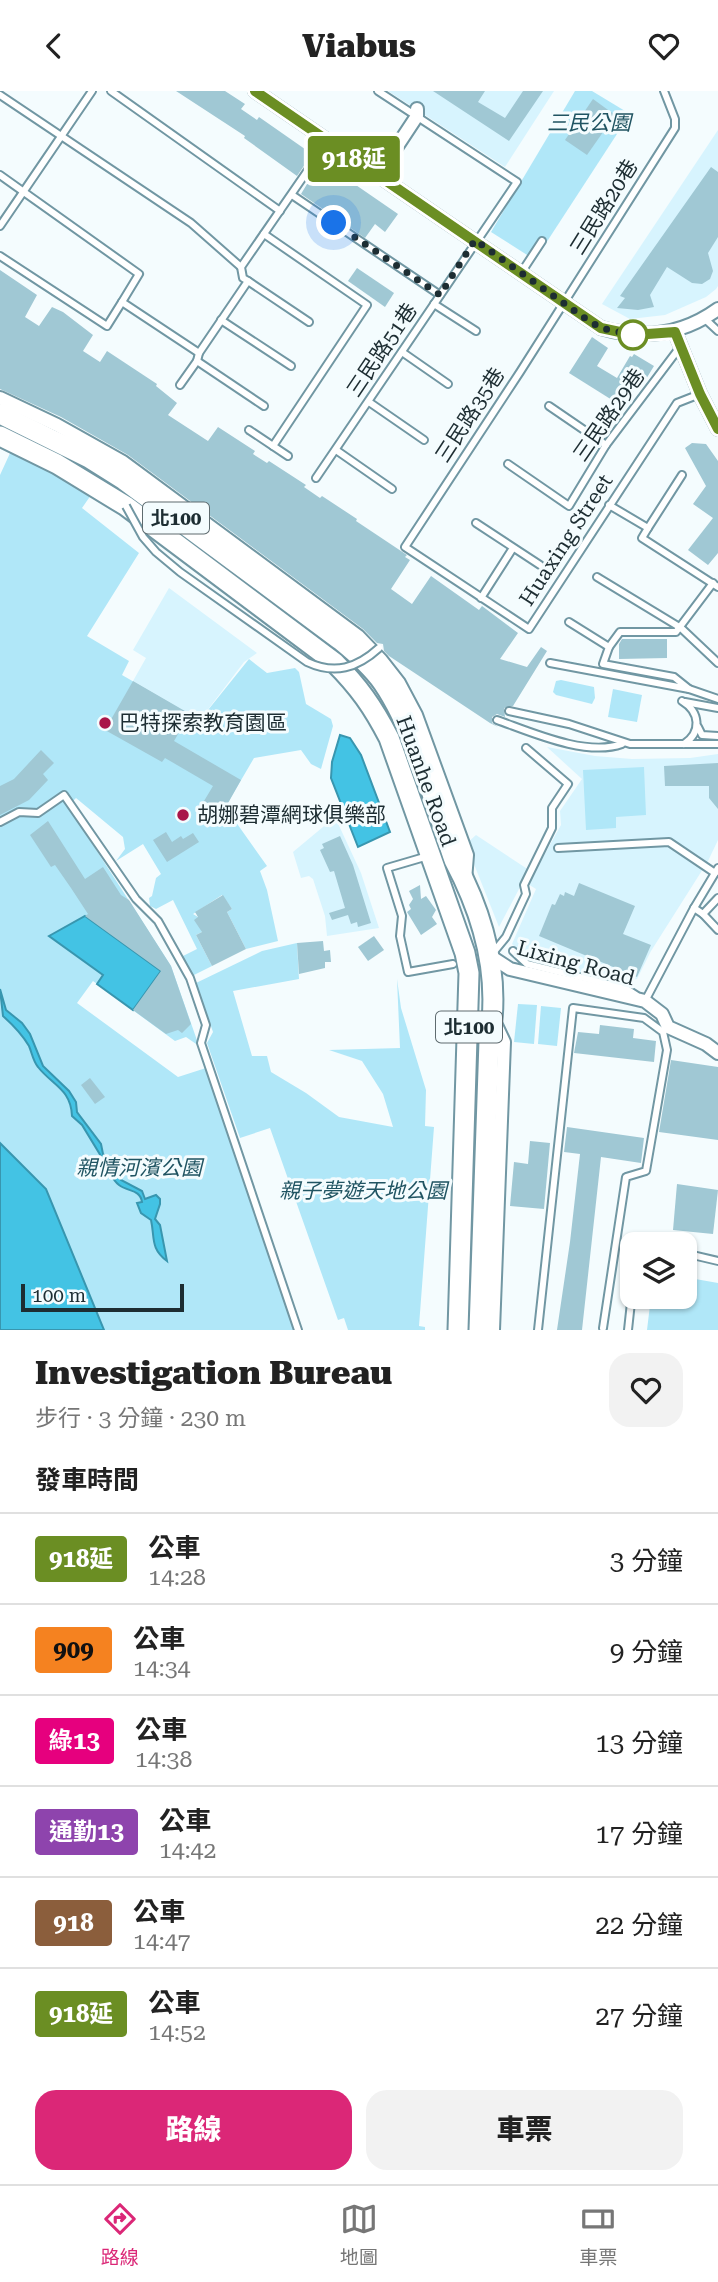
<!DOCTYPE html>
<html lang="zh-TW">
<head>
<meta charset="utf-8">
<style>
  body { margin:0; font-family:"Roboto Serif","Noto Sans TC",serif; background:#f2f2f2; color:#222; height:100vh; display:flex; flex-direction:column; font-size:26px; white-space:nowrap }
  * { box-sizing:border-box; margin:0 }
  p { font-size:23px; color:#767676 }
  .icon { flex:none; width:38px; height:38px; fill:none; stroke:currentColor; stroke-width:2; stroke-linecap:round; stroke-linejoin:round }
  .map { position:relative; height:1239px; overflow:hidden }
  .side { display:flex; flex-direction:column; background:#fff; flex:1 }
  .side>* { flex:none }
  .badge { padding:0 14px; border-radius:5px; font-size:24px; line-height:46px }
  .controls { position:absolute; left:620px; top:1141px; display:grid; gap:14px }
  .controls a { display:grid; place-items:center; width:77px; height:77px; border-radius:14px; background:#fff; box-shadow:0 2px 5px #0004; font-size:35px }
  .scale { position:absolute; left:21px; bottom:18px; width:163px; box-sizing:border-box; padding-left:7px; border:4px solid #1d2d32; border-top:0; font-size:19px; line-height:24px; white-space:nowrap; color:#1d2d32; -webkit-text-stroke:5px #f4fcfe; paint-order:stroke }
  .you { position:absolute; width:35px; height:35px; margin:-18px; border:5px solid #fff; border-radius:50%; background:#1a73e8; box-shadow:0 0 0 10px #1a73e833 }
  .map>.badge { position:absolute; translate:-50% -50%; box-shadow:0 0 0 4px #fff }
  h2 { padding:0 35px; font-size:26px; line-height:63px }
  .round { display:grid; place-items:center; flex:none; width:74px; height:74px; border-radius:21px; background:#f2f2f2 }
  .head { display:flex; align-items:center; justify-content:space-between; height:119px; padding:0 35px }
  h1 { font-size:33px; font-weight:800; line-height:52px }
  .action { display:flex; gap:14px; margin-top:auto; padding:14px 35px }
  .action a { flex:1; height:80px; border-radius:21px; background:#db2777; color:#fff; font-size:28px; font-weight:800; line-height:80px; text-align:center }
  .action a+a { background:#f2f2f2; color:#222 }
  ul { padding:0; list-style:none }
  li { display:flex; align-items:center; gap:21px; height:91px; padding:0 35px; border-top:2px solid #e0e0e0 }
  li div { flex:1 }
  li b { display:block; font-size:26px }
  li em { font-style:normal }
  li .badge { min-width:77px; font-weight:700; text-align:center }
  header { display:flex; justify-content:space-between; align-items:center; height:91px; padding:0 35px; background:#fff; font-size:32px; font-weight:800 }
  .tab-bar { display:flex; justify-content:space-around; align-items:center; height:98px; border-top:2px solid #e0e0e0; background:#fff; font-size:19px; color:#767676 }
  .tab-bar a { display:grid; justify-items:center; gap:4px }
  .tab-bar .selected { color:#db2777 }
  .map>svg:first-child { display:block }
</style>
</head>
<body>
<header><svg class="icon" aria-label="back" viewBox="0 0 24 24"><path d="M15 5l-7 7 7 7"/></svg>Viabus<svg class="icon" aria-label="heart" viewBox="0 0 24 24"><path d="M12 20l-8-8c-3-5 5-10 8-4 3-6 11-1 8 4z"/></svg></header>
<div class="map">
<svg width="718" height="1239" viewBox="0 0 718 1239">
  <rect width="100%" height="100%" fill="#f4fcfe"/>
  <g fill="#d7f4fe">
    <path d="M388,0H554L505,76Z"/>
    <path d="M718,39V195L716,198L706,206L665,224L630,228L602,213Z"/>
    <path d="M169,497L257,562L244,571L200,629L133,590L146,567L133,559Z"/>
    <path d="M547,656L595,665L632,668L690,667L718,663V749L708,770L651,860L637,888L617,892L530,870L512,853L536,798L528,793L561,734L560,720L582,688Z"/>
    <path d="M335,726L361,782L379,837L327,845L325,825L313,788L309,785L301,787L293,761Z"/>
    <path d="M476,744L529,779L499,836L466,753Z"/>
  </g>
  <g fill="#b0e7f8">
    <path d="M575,0H592L630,23L535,169L491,141Z"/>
    <path d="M11,360L91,404L82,417L139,462L87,545L129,570L122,584L200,629L249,568L267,582L295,577L299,581L306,613L331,628L333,635L321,678L311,673L301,659L254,667L223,720L233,727L267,775L260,780L267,799L278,850L246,858L227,821L232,818L222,804L193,823L198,826L202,841L196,844L212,875L192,885L181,866L197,858L173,809L156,818L150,815L149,807L152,805L156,787L161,783L143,753L116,770L125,758L123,746L76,707L68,715L171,875L199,955L186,946L175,950L93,890L77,912L178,986L206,977L295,1239H104L46,1098L0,1052V384Z"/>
    <path d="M561,589L594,596L595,607L592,613L556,604L553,601L556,590Z"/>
    <path d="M613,598L642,604L637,631L608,626Z"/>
    <path d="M644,676L646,724L616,726V737L586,739L583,679Z"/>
    <path d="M297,852L299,888L233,900L252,965H267L271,981L306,1002L339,1026L393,1036L383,1003L362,970L329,959L400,957L397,888L401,917L426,999L425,1035L434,1036L419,1235L425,1236V1239H348L344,1227L338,1229L270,1037L240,1047L207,952L213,941L196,892L262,860Z"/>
    <path d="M518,913L537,914L534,953L514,951Z"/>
    <path d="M541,915L561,917L557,955L538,953Z"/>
    <path d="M684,1186L718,1192V1239H647L651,1206H684Z"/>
  </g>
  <g fill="#43c3e4" stroke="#3896af" stroke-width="2">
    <path d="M340,644L350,647L361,664L390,741L358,756L331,687L332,671Z"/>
    <path d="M85,825L161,880L133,919L97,893L103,884L49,845Z"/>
    <path d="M0,898L6,919L22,932L30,943L43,975L69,1000L76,1011L77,1021L101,1053L103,1063L108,1069L104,1070L82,1034L72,1025C71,998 52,994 38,976C33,970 32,962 29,955C22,943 13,934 3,925Z"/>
    <path d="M0,1052L46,1098L104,1239H0Z"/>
    <path d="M112,1076L121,1089L142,1100L145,1108L156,1104L160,1108V1113L155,1128L160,1134L167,1170C150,1157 155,1147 151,1129L141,1122L137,1112L142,1111C140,1098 128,1101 119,1094C114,1090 111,1084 108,1079Z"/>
  </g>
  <g fill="#a0c8d4">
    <path d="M176,0H225L245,13L241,18L257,29L259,26L312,63L297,85L244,47L245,45Z"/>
    <path d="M433,0H485L478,11L505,27L523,0H543L509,50Z"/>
    <path d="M593,8L615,24L587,64L565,49Z"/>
    <path d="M321,70L398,123L385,141L375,133L365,147L301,103Z"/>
    <path d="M711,76L718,81V146L708,162L713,180L710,188L702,193L692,192L667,176L650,204L654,216L638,219L617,217L625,207L620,205Z"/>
    <path d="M357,177L394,202L385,216L348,190Z"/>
    <path d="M0,179L37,204L25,226L39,235L52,216L63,221L93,244L83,260L100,271L107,260L157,293L156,295L177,312L168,324L208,350L218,336L255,360L253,363L267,372L269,370L306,394L304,396L320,407L322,405L357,428L356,430L407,464L405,466L410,469L391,498L412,513L431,485L479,519L482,515L518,542L500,568L527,576L541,556L547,560L513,615L504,617L505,626L497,623L492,626V632L498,636L490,632L389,565L384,560L383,553L377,552L363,538L128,364L61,326L0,298Z"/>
    <path d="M592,246L608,257L597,275L617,287L630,265L632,266L634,263L654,275L643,293L639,291L628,309L624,307L620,314L569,282Z"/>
    <path d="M692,352L706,353L718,370V462L708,474L688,459L713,427L693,413L706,395L685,357Z"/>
    <path d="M622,548H667V567L619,568V553Z"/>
    <path d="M133,590L190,623L174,650L241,689L223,721L204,710L213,695L165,667L162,671L105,639Z"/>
    <path d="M41,659L54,672L43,683L48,689L29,709L0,724V695L14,688Z"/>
    <path d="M718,672V718L709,707V695H665L664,675Z"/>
    <path d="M48,730L85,788L103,776L121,804L129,809L171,875L191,933L182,942L178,939L166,943L133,919L161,880L85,825L88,823L71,797L55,774L51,776L30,744Z"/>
    <path d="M166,741L172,751L181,745L183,748L193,742L199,751L167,771L153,749Z"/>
    <path d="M340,745L353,774L371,832L358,836L357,831L351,833L348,824L332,829L329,822L345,817L334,780L330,781L320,759L324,757L322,753Z"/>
    <path d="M579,792L635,815L623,843L651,854L637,886L539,845L552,813L555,814L560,803L564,805L565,801L574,805Z"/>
    <path d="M420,794L421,808L426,805L436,819L432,826L437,833L421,844L407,821L411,818L409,814L413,808L409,800Z"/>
    <path d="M223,804L232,818L227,821L246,858L212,875L196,844L202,841L194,829L198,826L195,821Z"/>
    <path d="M374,845L384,859L368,870L358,856Z"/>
    <path d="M323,850L324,860L330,859L331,871H325V877L299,883L297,852Z"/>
    <path d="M600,934L634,938L633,947L656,950L654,971L574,962L578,941L599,943Z"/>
    <path d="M671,969L718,976V1049L659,1041Z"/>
    <path d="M90,987L105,1006L95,1013L81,994Z"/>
    <path d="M567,1036L644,1047L641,1072L601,1066L582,1239H557L570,1151L580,1063L564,1061Z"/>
    <path d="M530,1050L550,1052L544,1118L510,1115L514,1071L528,1073Z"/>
    <path d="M677,1093L718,1099L713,1143L673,1139Z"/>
  </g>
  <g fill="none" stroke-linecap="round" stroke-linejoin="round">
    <defs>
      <g id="service">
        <path d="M111,0L280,120"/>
        <path d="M664,0L675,28V37L520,281L405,456L529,538L677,312L700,303"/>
        <path d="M0,4L191,132L241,176"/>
        <path d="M0,84L139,183L122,211L199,262"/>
        <path d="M292,104L440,204"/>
        <path d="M0,135L92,0"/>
        <path d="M264,143L367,214L273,355"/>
        <path d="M0,165L107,235L122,211"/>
        <path d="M521,182L542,150"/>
        <path d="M248,190L309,231"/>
        <path d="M434,213L476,240"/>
        <path d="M705,228L718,240"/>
        <path d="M221,229L291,275"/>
        <path d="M402,261L448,293"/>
        <path d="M197,270L264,315"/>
        <path d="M180,294L197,270L199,262L248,190L243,187L241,176L328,50"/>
        <path d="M369,311L424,349"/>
        <path d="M549,315L606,354"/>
        <path d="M249,339L288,365"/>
        <path d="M336,359L392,398"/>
        <path d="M508,373L569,415L606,354L680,256"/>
        <path d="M316,387L517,91L378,0"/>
        <path d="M609,414L648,437L642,447L718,496"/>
        <path d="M476,432L540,474"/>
        <path d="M648,437L682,384"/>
        <path d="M597,486L681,537L718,572"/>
        <path d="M481,507L513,457"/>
        <path d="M569,531L609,556"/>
        <path d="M550,572L689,598L718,608"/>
        <path d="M689,598L674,586L603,573L609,556L620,541H676L713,492"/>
        <path d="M682,610C700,621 702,641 684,653"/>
        <path d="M685,611L718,617"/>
        <path d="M509,620L569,633L630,653H718"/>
        <path d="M497,629C531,641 586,666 622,653"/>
        <path d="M698,636L702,644L718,645"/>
        <path d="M0,731L19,721L38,722L64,704L136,808L158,830L190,887L206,934L201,952L298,1239"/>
        <path d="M558,757L669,751L715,782"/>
        <path d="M428,765L387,777L402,825L400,845L408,881L453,873"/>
        <path d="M694,817L703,823L718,839"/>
        <path d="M703,823L718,807"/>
        <path d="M513,860L527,873L625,897L636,904"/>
        <path d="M492,863L506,846L526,803L524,794L552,737V717L568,693L526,657"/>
        <path d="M645,910L694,817L718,777"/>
        <path d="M684,1162L718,1170"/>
        <path d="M538,1239L573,917L644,927L663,941L667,959L646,1080L626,1086L603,1237"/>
        <path d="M628,1239L632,1202"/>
      </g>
      <g id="minor">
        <path d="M255,0L601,237C643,249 682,244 718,218"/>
        <path d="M378,84L417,25V18"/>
        <path d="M675,241L700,303L718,338"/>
        <path d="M0,307L57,334L123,371L358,545L381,569L399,592L416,624L467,764L465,789"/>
        <path d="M490,865L510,878L645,910L662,923L668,936L706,953L718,962"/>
        <path d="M493,1239L504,951L494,930"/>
      </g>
      <g id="trunk">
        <path d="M0,323L89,367L124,389L340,549C356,562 371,575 383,592C415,639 435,714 454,769C484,825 501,887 489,950L479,1239"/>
        <path d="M0,345L57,373L126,415L334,571C359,596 373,616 389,647L465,862L469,882L458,1239"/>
      </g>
    </defs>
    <use href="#service" stroke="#7197a3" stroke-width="10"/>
    <use href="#minor" stroke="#7197a3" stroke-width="16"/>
    <use href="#trunk" stroke="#7197a3" stroke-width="23"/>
    <use href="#service" stroke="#fff" stroke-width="6"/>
    <use href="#minor" stroke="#fff" stroke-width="12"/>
    <use href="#trunk" stroke="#fff" stroke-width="19"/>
    <defs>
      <path id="service-bridge" d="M126,415L143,446L156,461L180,481L307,571C335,584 357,577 379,557"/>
    </defs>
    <use href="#service-bridge" stroke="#7197a3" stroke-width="10" stroke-linecap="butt"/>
    <use href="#service-bridge" stroke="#fff" stroke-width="6"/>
  </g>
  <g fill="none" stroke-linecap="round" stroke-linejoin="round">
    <defs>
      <path id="line" d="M255,0L601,237L634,244L675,241L700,303L718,338"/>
    </defs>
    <use href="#line" stroke="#fff" stroke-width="16"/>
    <use href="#line" stroke="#6b8e23" stroke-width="10"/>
    <path stroke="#1d2d32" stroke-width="7" stroke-dasharray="0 12.6" d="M334,132L440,204L475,149L586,228L601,237L633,244"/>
  </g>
  <circle fill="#fff" stroke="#6b8e23" stroke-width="3.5" cx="633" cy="244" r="14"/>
  <g fill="#a91549" stroke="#f4fcfe" stroke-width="2.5">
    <circle cx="105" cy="632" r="7"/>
    <circle cx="183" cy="724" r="7"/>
  </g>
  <g text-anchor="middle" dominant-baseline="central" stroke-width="6" stroke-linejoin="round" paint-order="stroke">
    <g fill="#f4fcfe" stroke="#5e6b6f" stroke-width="2">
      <rect x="143" y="411.5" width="66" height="31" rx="5"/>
      <rect x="436" y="920.5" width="66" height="31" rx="5"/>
    </g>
    <g font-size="19" font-weight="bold" fill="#1d2d32">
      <text x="176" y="427">北100</text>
      <text x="469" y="936">北100</text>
    </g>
    <g font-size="21" font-style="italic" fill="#205462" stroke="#f4fcfe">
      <text x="589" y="32">三民公園</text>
      <text x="139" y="1077">親情河濱公園</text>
      <text x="363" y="1100">親子夢遊天地公園</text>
    </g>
    <g font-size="21" fill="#1d2d32" stroke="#f4fcfe">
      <text transform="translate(604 116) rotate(-58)">三民路20巷</text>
      <text transform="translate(382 259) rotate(-56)">三民路51巷</text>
      <text transform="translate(470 324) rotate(-57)">三民路35巷</text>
      <text transform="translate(609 324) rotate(-55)">三民路29巷</text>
      <text transform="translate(566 449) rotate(-57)">Huaxing Street</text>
      <text transform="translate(426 690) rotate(70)">Huanhe Road</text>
      <text transform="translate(576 872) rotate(15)">Lixing Road</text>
    </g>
    <g font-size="21" fill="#1d2d32" stroke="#f4fcfe" text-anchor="start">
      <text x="119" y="632">巴特探索教育園區</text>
      <text x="197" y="724">胡娜碧潭網球俱樂部</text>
    </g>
  </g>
</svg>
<div class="controls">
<a><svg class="icon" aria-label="layers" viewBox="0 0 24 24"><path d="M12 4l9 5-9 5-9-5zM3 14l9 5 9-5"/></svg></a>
</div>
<div class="scale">100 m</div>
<div class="you" style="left:334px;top:132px"></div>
<b class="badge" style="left:354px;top:68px;background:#6b8e23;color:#fff">918延</b>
</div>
<section class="side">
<div class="head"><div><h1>Investigation Bureau</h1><p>步行 · 3 分鐘 · 230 m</p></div><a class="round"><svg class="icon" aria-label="heart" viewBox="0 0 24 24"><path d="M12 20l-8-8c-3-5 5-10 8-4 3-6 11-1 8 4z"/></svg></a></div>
<h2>發車時間</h2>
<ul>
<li><span class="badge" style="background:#6b8e23;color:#fff">918延</span><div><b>公車</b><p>14:28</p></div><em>3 分鐘</em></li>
<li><span class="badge" style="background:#f58220;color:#111">909</span><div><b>公車</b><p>14:34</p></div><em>9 分鐘</em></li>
<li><span class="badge" style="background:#e6007e;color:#fff">綠13</span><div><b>公車</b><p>14:38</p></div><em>13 分鐘</em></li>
<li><span class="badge" style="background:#8e44ad;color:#fff">通勤13</span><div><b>公車</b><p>14:42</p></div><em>17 分鐘</em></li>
<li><span class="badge" style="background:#8b5e3c;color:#fff">918</span><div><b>公車</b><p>14:47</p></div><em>22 分鐘</em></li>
<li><span class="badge" style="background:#6b8e23;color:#fff">918延</span><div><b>公車</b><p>14:52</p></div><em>27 分鐘</em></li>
</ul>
<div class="action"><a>路線</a><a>車票</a></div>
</section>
<nav class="tab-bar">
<a class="selected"><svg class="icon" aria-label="directions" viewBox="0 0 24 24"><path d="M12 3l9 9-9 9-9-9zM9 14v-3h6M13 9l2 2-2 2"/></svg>路線</a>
<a><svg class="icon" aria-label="map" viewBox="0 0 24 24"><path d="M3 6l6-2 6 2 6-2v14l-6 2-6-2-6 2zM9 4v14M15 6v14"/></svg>地圖</a>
<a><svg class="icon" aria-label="tickets" viewBox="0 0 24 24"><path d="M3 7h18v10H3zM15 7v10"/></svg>車票</a>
</nav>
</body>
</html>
